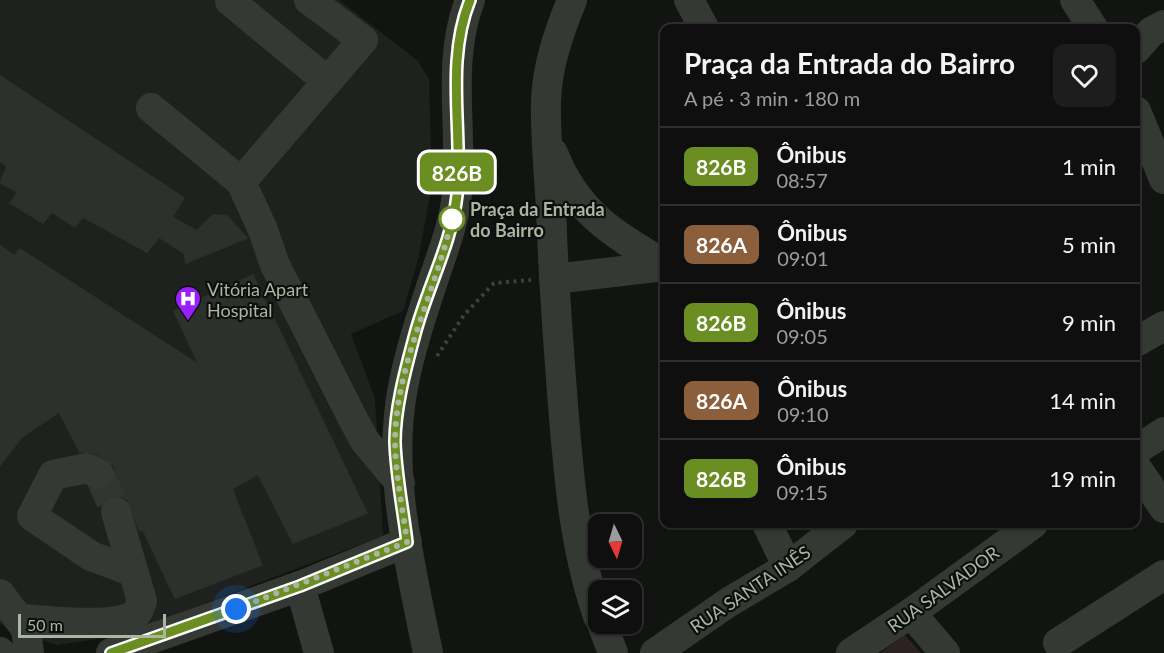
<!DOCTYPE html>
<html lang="pt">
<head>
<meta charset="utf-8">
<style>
  body { margin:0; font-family:Lato,sans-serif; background:#1c1d1c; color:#f1f3f6; height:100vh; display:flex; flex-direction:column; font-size:22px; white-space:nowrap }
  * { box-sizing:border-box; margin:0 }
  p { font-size:20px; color:#9b9c9e }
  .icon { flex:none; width:33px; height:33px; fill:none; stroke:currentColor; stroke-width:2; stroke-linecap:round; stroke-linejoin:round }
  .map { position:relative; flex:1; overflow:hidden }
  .drawer { position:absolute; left:660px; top:24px; width:480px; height:504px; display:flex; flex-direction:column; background:#0e0f0e; border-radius:12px; box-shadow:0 2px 4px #0004,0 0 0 2px #2e2f2e }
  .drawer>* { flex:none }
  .badge { padding:0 12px; border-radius:9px; font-size:21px; line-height:39px }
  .needle { width:39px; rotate:175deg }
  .buttons { position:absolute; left:588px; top:514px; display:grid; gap:12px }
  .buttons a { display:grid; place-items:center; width:54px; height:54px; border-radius:12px; background:#0e0f0e; box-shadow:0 2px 4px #0004,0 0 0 2px #2e2f2e; font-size:30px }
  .scale { position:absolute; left:18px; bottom:15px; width:148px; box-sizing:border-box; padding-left:6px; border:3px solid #abb6a2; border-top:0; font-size:16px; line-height:21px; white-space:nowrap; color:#abb6a2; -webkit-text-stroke:4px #0d0f0d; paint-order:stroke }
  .you { position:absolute; width:30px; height:30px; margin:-15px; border:4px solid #fff; border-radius:50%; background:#1a73e8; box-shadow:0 0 0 9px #1a73e833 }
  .map>.badge { position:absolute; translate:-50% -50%; box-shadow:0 0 0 3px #fff }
  .round { display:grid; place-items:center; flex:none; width:63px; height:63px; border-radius:12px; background:#1c1d1c }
  .overview { display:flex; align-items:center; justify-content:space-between; height:102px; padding:0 24px }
  h1 { font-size:28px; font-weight:700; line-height:45px }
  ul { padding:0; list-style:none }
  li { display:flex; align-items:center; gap:18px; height:78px; padding:0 24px; border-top:2px solid #2e2f2e }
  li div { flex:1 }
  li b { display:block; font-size:22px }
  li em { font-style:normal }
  li .badge { min-width:66px; font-weight:700; text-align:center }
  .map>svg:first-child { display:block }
</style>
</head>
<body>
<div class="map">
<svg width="1164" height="653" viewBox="0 0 1164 653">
  <rect width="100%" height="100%" fill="#121412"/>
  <path fill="#1f211e" d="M0,0H339L417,60L429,79L432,185L418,260L403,311L351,334L375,398L383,536L119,636L56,645L0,624Z"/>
  <path fill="#2c2222" d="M905,635L921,653H880Z"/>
  <g fill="#2d312c" stroke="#2d302c" stroke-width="1.5">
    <path d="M0,76L184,198L172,217L197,231L213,215L227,216L247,238L186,263L184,253L159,237L147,252L83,217L75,227L52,212L43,223L10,203L18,192L0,183L7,166L0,161Z"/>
    <path d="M0,245L14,256L20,249L199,365L174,311L253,275L367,513L293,543L258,474L232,489L262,565L175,598L143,530H139L128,500L120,495L104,499L101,491L114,482L116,474L114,465L95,453L80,452L59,412L21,438L0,465Z"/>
  </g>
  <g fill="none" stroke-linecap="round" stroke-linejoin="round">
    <path stroke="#31342f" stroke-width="30" stroke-dasharray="30 15" stroke-linecap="butt" d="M99,474L116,512"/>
    <path stroke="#3c4139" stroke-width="4" stroke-dasharray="3 4.5" stroke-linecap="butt" d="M437,356L464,315L494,283L531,280"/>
    <g stroke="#353933" stroke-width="30">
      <path d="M572,0C559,32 547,66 546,101C545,145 551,189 552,233C554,286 558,339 562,392C568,468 573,544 598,616"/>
      <path d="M689,0L704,28"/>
      <path d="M1075,0L1093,28"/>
      <path d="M230,1L327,81"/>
      <path d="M1136,49L1151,32L1164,25"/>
      <path d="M151,108L241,182L263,230L275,265L354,421L365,441L400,483"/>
      <path d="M1136,111L1164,179"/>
      <path d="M553,153C576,212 612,233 664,264"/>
      <path d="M241,182L363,40L309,0"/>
      <path d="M554,279L664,266"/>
      <path d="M1136,342L1164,326"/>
      <path d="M1136,450L1164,432"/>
      <path d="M1136,467L1164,508"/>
      <path d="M99,474L87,468L53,475L32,516L91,556L131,571"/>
      <path d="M767,524L788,567"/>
      <path d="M300,586L319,653"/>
      <path d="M0,594L26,629L29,653"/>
      <path d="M911,613L945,653"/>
      <path d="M21,619C47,620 116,630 136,614C139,611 140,606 142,601L116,512"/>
      <path d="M602,624L613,653"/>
      <path d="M1058,643L1164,575"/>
      <path d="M0,652L1,653"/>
      <path d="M111,653L300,586L407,542"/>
      <path d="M428,653C411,567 386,474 403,387C410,350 422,314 434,278C443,251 454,223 457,194C463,129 446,62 470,0"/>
      <path d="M655,653L729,602L788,567L843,524"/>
      <path d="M851,653L911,613L1033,524"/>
    </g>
  </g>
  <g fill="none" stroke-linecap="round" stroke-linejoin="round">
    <defs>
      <path id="line" d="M111,653L300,586L407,542C403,509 396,475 395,442C395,407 406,368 415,334C427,288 452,243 457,195C463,130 445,62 470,0"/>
    </defs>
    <use href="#line" stroke="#fff" stroke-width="14"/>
    <use href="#line" stroke="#6b8e23" stroke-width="9"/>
    <path stroke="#abb6a2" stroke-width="6" stroke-dasharray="0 10.8" d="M236,609L407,542C403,509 395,474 395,441C396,362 437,290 453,214L452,219"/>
  </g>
  <defs>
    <symbol id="hospital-pin" viewBox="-11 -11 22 30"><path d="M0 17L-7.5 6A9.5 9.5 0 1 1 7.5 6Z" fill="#9a1fff" stroke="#0d0f0d"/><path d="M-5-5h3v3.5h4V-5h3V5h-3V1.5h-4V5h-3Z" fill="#fff"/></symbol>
  </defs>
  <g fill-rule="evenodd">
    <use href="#hospital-pin" x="173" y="284" width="30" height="40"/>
  </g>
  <circle fill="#fff" stroke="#6b8e23" stroke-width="3" cx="452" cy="219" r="12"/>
  <g text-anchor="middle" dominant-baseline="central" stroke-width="4.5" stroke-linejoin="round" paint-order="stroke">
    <g font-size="18" font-weight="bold" fill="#abb6a2" stroke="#0d0f0d" text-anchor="start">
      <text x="470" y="209">Praça da Entrada<tspan x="470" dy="21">do Bairro</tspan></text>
    </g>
    <g font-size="18" fill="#abb6a2" stroke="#0d0f0d" text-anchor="start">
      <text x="207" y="289">Vitória Apart<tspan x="207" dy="21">Hospital</tspan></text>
    </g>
    <g font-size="18" fill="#abb6a2" stroke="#0d0f0d">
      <text transform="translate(750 589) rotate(-34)">RUA SANTA INÊS</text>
      <text transform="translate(943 589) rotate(-36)">RUA SALVADOR</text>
    </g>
  </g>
</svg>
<div class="buttons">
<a><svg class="needle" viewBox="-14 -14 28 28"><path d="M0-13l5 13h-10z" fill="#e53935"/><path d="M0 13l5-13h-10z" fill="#9b9c9e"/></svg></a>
<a><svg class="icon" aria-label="layers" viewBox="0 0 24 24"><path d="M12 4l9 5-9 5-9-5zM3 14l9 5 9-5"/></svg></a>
</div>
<div class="scale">50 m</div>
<div class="you" style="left:236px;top:609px"></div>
<b class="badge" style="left:457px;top:172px;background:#6b8e23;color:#fff">826B</b>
<section class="drawer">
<div class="overview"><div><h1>Praça da Entrada do Bairro</h1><p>A pé · 3 min · 180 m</p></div><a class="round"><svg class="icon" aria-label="heart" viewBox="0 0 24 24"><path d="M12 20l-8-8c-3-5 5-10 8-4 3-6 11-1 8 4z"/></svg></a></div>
<ul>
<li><span class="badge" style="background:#6b8e23;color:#fff">826B</span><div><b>Ônibus</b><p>08:57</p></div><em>1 min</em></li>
<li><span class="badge" style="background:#8b5e3c;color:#fff">826A</span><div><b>Ônibus</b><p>09:01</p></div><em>5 min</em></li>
<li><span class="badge" style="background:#6b8e23;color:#fff">826B</span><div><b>Ônibus</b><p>09:05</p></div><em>9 min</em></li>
<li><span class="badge" style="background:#8b5e3c;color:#fff">826A</span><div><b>Ônibus</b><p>09:10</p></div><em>14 min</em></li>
<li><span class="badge" style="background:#6b8e23;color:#fff">826B</span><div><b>Ônibus</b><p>09:15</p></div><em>19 min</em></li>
</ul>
</section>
</div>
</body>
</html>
